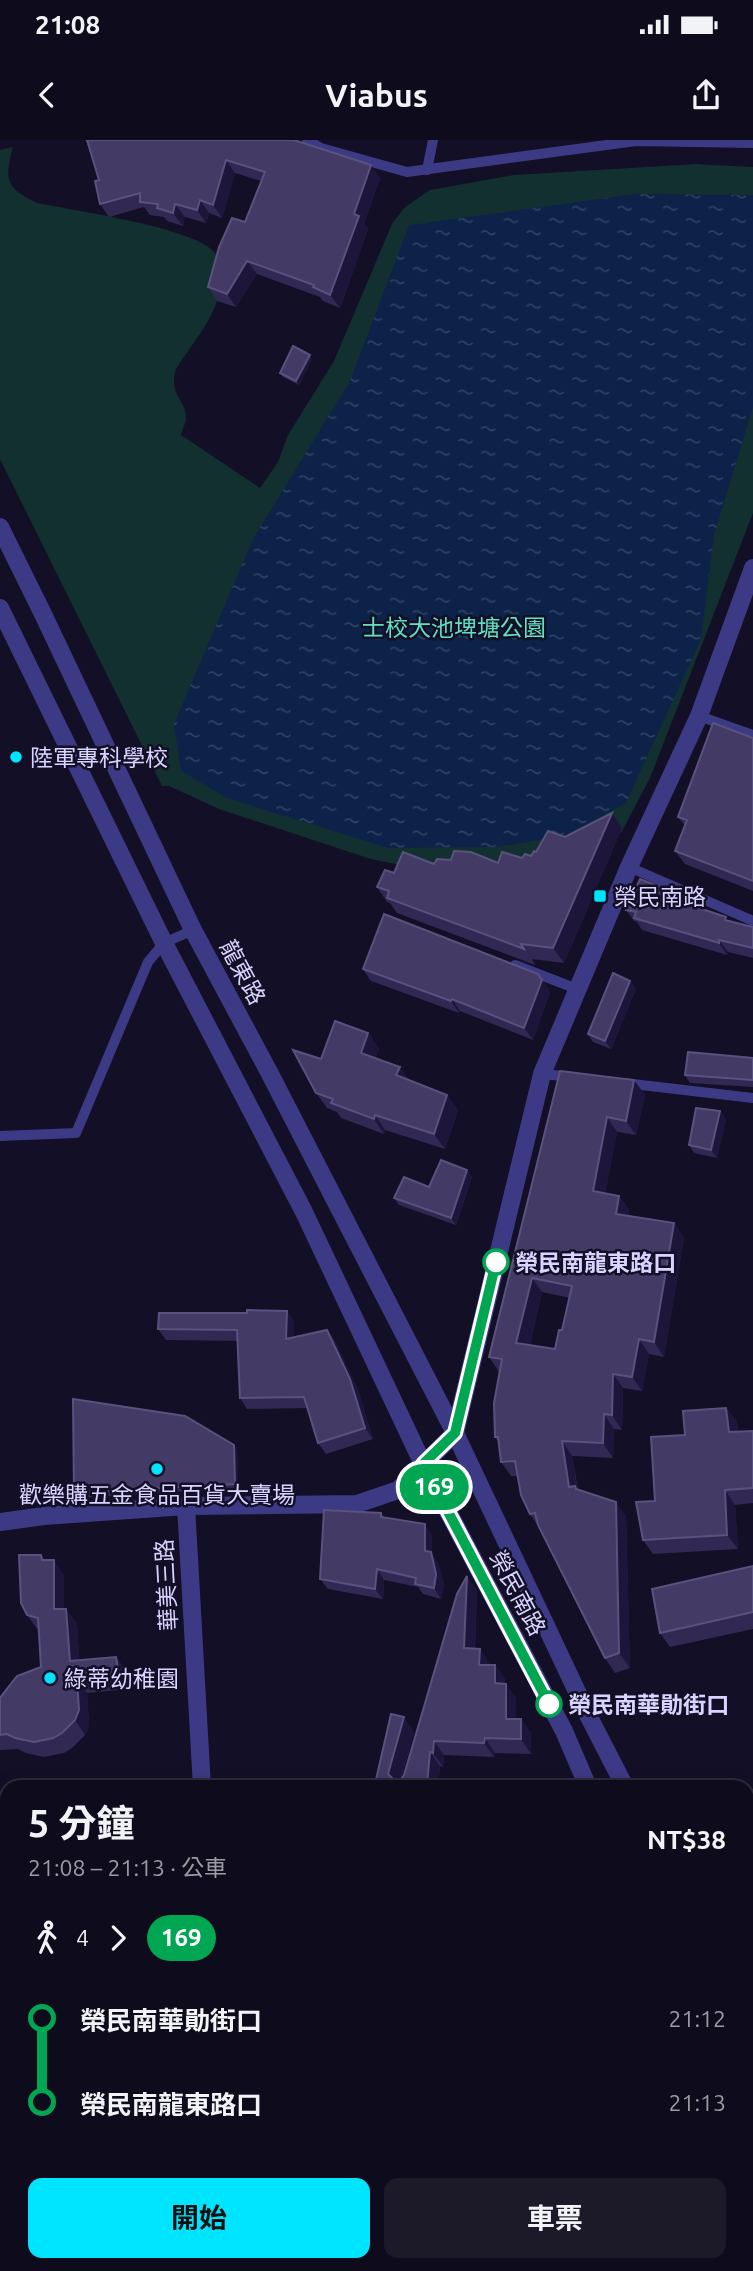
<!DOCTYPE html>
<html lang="zh-TW">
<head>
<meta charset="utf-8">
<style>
  body { margin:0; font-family:Ubuntu,"Noto Sans TC",sans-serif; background:#1c1929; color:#f1f3f6; height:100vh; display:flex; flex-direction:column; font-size:26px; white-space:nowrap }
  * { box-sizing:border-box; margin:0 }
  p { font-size:23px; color:#9b9ba3 }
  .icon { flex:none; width:38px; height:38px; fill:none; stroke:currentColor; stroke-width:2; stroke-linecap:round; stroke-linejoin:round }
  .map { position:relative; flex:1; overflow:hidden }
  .drawer { position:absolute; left:0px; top:1640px; width:754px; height:492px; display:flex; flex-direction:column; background:#0e0b1c; border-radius:21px 21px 0 0; box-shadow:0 4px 18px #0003,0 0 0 2px #2e2b3b }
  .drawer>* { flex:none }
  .badge { padding:0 14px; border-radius:23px; font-size:24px; line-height:46px }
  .map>.badge { position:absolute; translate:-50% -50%; box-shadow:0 0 0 4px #fff }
  .legs { display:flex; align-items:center; gap:10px; height:77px; padding:0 28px; font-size:23px }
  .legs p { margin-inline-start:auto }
  .summary { display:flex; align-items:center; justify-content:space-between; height:119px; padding:0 28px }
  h1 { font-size:38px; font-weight:700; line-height:52px }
  .button { display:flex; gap:14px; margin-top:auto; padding:14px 28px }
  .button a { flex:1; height:80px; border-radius:14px; background:#00e5ff; color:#111; font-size:28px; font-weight:700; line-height:80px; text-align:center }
  .button a+a { background:#1c1929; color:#f1f3f6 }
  ul { padding:0 28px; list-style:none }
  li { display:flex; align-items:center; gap:24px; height:84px; font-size:26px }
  li i { display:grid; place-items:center; width:10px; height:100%; margin:0 9px; background:currentColor }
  li i::after { content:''; width:18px; height:18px; margin:-9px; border:5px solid; border-radius:50%; background:#0e0b1c }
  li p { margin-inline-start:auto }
  li:first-child i { background:linear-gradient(#0000 50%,currentColor 0) }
  li:last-child i { background:linear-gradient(currentColor 50%,#0000 0) }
  .status { display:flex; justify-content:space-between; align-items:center; height:49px; padding:0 35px; background:#0e0b1c; direction:ltr }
  .status svg { height:19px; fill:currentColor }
  header { display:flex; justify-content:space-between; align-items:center; height:91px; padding:0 28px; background:#0e0b1c; font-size:32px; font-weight:700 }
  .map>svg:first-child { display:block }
</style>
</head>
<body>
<div class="status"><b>21:08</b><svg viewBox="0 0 49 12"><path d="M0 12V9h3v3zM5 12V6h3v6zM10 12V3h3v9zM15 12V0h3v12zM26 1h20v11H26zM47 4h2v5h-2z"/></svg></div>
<header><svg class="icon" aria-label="back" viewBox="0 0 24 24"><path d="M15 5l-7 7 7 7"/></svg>Viabus<svg class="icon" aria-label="share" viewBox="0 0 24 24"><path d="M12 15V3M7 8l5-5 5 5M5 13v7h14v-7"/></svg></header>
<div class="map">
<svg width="753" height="2131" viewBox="0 0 753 2131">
  <defs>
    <pattern id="water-ripples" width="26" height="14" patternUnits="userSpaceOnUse" patternTransform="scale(1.75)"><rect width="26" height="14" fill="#0c2248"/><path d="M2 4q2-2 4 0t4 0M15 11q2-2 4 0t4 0" fill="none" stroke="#2f4163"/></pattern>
  </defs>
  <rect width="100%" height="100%" fill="#130f26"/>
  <path fill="#12302f" d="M13,7C4,40 6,48 37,63C71,70 198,88 215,113C220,120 222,141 220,150C215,178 191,205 176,229C168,255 186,259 186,278C186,283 182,290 181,295L260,348L278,322L288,295L334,221L392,84L404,68L430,50L514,35L696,24L753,27V373L650,638L621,693L604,685L539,717L498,724L406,726L371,719L219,669L169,646H162L0,319V10Z"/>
  <path fill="url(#water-ripples)" d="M635,54L753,55V267L714,395L701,499L626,663L564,696L497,707L388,708L227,658L181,631L174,584L253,399L350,241L409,85Z"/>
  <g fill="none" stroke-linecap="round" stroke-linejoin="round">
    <g stroke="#3d3a85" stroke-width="10">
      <path d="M307,0L321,8L407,32L636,1L753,3"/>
      <path d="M427,30L433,0"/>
      <path d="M699,576L753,595"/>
      <path d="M629,727L753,781"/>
      <path d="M515,825L577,849"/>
      <path d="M542,934L573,937"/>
      <path d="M624,943L753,958"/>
      <path d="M0,996L76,993L148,822L164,803L193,790"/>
      <path d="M747,1654H753"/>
      <path d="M0,1908L7,1910"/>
    </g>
    <g stroke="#3d3a85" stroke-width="18">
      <path d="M186,1366L202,1647"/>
      <path d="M0,1382L44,1376L186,1366L357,1364L398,1350L455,1293L542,934L629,727L699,576L753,428"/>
      <path d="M204,2131V2124"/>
    </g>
    <g stroke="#3d3a85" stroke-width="18">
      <path d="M0,387L42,472L193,790L269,932L455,1293L589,1577L625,1647"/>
      <path d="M0,468L164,803L304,1072L423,1324L564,1591L588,1647"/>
      <path d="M747,2004L753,2023"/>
      <path d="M747,2098L753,2117"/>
    </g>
  </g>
  <g fill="#312854" fill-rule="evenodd">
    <path d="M85,0L298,1L380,38L364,84L368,89L340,168L323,161L320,157L257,134L236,167L217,161L208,147L245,82L261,41L235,33L222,78L209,73L206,83L185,77L183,86L167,81L164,77L150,75L144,67L109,77L100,64L99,40L89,6Z"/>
    <path d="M312,219L299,245L283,237L280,233Z"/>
    <path d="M753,598V751L685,724L675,711L685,686L678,677Z"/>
    <path d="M622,688L564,823L532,819L535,825L397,773L390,763L387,762L377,747L394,733L434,724L498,723L531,716L536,712L565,697Z"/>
    <path d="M672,755L685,759L689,765L729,781L753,787V818L728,812L727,815L642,790L637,782L634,781L626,770Z"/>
    <path d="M363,829L538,834L550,852L533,900L460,871L459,873L371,841Z"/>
    <path d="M630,841L636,849L611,909L593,902L588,894Z"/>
    <path d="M368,893L379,909L375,918L410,940L447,955L458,970L445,1009L385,990L384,994L341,978L337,972L327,968L316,953L321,919Z"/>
    <path d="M753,918V947L690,943L685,935Z"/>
    <path d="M560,931L634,940L645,955L636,995L617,992L605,1053L619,1056L629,1070L628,1076L674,1083L684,1098L664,1217L649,1214L642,1251L623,1248L622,1290L614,1289L613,1318L572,1316L578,1349L626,1376L630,1528L615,1533L605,1518L540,1389L530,1374L517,1336H511L501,1322L499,1303L495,1297L499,1232L489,1217ZM542,1152L570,1158L562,1190L555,1209L530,1205Z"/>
    <path d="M720,971L726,979L717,1018L694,1013L689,1005Z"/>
    <path d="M467,1030L472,1037L456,1085L399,1065L394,1058L429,1047Z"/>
    <path d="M287,1171L294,1182V1197L327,1190L335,1201L358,1250L373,1299L326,1314L318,1303L307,1268L247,1269L240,1258L238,1201L166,1200L158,1189L247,1173Z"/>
    <path d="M726,1268L737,1282L738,1292L753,1291V1363L735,1365L738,1409L653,1414L643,1400L655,1361L685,1295Z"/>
    <path d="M234,1305L237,1309L238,1348L76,1358L74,1353Z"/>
    <path d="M381,1373L385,1378L432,1395V1414L438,1423L444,1445L441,1459L423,1454L418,1447L384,1440L383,1459L328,1449L320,1439Z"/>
    <path d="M41,1415L45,1420L64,1435V1469H66L77,1484L79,1520L116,1517L127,1532L129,1549L87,1553L89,1585L85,1595L72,1608L64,1613L44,1617L26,1613L18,1609L0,1610V1558L41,1527L38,1490L27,1475Z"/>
    <path d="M753,1426V1489L670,1507L660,1493Z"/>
    <path d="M477,1450L475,1509H480L490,1525H495L505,1539V1544L516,1558V1579H521L531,1593V1614L495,1613L494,1617L444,1615L443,1627L440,1626L438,1647H378L375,1644L414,1592L401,1639L404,1635Z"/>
    <path d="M753,1716V1759L747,1760V1717Z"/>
    <path d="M0,1870L7,1871V2124H20L18,2131H0L4,1902L0,1900Z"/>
  </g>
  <g fill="#1d163a">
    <path d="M226,20L235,33L222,78L213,65Z"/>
    <path d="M371,25L380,38L364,84L368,89L340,168L330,155L354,74Z"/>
    <path d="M200,60L209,73L206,83L197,70Z"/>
    <path d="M175,64L185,77L183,86L173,73Z"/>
    <path d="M247,121L257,134L236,167L227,154Z"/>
    <path d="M310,215L312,219L299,245L296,241Z"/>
    <path d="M612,673L622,688L564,823L553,808Z"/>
    <path d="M719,800L728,812L727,815L719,803Z"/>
    <path d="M538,834L550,852L533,900L524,888Z"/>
    <path d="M630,841L636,849L611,909L605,901Z"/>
    <path d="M452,859L460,871L459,873L451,861Z"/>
    <path d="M368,893L379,909L372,928L361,913Z"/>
    <path d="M400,927L411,942L396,935Z"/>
    <path d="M634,940L645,955L636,995L626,981Z"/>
    <path d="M447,955L458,970L445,1009L434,994Z"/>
    <path d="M720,971L726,979L717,1018L711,1010Z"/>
    <path d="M375,975L385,990L384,994L374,979Z"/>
    <path d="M607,977L617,992L603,1066L593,1051Z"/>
    <path d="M467,1030L472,1037L456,1085L451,1078Z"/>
    <path d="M619,1056L629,1070L626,1089L616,1074Z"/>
    <path d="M674,1083L684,1098L664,1217L654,1202Z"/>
    <path d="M532,1138L542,1152L527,1217L516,1203Z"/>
    <path d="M287,1171L294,1182V1210L286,1199Z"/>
    <path d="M327,1190L335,1201L358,1250L373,1299L365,1288Z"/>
    <path d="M639,1199L649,1214L642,1251L632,1237Z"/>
    <path d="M613,1234L623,1248L622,1290L612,1275Z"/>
    <path d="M726,1268L737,1282L739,1306L729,1292Z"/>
    <path d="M604,1274L614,1289L613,1318L603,1303Z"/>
    <path d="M562,1301L572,1316L577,1348L585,1360L569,1347Z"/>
    <path d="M234,1305L237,1309L238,1348L235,1344Z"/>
    <path d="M725,1350L735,1365L738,1409L727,1395Z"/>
    <path d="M616,1362L626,1376L630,1528L619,1513Z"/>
    <path d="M425,1384L432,1395V1414L438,1423L444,1445L441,1459L434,1448L425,1411Z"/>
    <path d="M54,1420L64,1435V1484L54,1469Z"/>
    <path d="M377,1429L384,1440L383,1459L375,1449Z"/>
    <path d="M467,1436L477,1450L474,1522L464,1508Z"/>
    <path d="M66,1469L77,1484L80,1536L70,1521Z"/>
    <path d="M480,1509L490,1524L489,1539L479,1525Z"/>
    <path d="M116,1517L127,1532L129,1549L119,1534Z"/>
    <path d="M495,1525L505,1539V1558L495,1543Z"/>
    <path d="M77,1539L87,1553L89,1585L85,1595L75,1580Z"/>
    <path d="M506,1544L516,1558V1593L506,1579Z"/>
    <path d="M404,1577L414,1592L399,1644L388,1634Z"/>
    <path d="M521,1579L531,1593V1614L521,1599Z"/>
    <path d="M485,1598L495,1613L494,1617L484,1603Z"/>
    <path d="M434,1601L444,1615L443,1627L433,1613Z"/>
    <path d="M430,1612L440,1626L438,1647H428L427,1645Z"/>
    <path d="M7,2121V2124H20L18,2131H5Z"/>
    <path d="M127,2124H140L139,2131H126Z"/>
  </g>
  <g fill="#433a66" stroke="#5a527e" stroke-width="2" fill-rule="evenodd">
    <path d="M87,0H294L371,25L354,74L359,76L330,155L313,147L314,145L247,121L227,154L208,147L219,107L232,78L245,82L265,32L226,20L213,65L200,60L197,70L175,64L173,73L157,68L158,64L140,62V53L100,64L95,41L99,40Z"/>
    <path d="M293,206L310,215L296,241L280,233Z"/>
    <path d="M713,583L753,598V741L675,711L687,680L678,677Z"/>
    <path d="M612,673L553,808L521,804L524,809L387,758L389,751L377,747L385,730L394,733L403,712L434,724L437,719L451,720L454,711L471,712L498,723L502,712L522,718L525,714L531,716L534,711L536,712L548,691L565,697Z"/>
    <path d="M640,739L668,750L667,753L685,759L684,763L726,777L725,780L753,787V808L719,800V803L634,778L636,772L626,770Z"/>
    <path d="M384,774L538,834L542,840L524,888L452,859L451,861L363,829Z"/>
    <path d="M613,833L630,841L605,901L588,894Z"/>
    <path d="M335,881L368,893L361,913L400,927L396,935L447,955L434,994L375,975L374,979L331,963L333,959L316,953L293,910L321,919Z"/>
    <path d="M688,912L753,918V940L685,935Z"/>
    <path d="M560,931L634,940L626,981L607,977L593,1051L619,1056L616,1074L674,1083L654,1202L639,1199L632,1237L613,1234L612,1275L604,1274L603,1303L562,1301L569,1347L575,1346L576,1349L616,1362L619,1513L605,1518L538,1385L535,1373L530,1374L521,1355L515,1321L501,1322L498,1297H495L494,1263L502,1219L489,1217ZM532,1138L572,1146L562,1190H559L555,1209L516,1203Z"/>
    <path d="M696,968L720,971L711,1010L689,1005Z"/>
    <path d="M441,1020L467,1030L451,1078L394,1058L404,1037L429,1047Z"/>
    <path d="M247,1170L287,1171L286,1199L327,1190L350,1239L365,1288L318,1303L304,1257L240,1258L237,1190L158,1189L159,1173H247Z"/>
    <path d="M73,1259L185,1276L234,1305L235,1344L74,1353Z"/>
    <path d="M726,1268L729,1292L753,1291V1348L725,1350L727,1395L643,1400L636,1362L655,1361L651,1297L685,1295L683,1271Z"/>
    <path d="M324,1370L381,1373V1377L425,1384V1411L431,1412L436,1434L434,1448L415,1444L416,1438L377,1429L375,1449L320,1439Z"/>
    <path d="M19,1415H41L42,1420H54V1469H66L70,1521L116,1517L119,1534L77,1539L79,1570L75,1580L62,1593L53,1598L34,1602L15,1598L7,1594L0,1595V1558L17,1536L41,1527L38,1478L27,1475L21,1463Z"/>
    <path d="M753,1426V1472L660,1493L652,1449Z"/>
    <path d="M467,1436L464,1508L480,1509L479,1525H495V1543L506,1544V1579H521V1599L485,1598L484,1603L434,1601L433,1613L430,1612L427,1645L375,1644L391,1574L404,1577L388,1634L394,1640L401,1639L404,1635L457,1454Z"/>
    <path d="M753,1716V1746L747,1747V1717Z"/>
    <path d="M0,1870L7,1871V2121L5,2131H0V1924L4,1902L3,1890L0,1889Z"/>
    <path d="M753,1905V1938L747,1921V1907Z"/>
    <path d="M45,2124H127L126,2131H44Z"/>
    <path d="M301,2124H394L411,2131H299Z"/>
  </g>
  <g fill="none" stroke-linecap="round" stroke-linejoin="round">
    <defs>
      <path id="line-1" d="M496,1122L455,1293L423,1324L549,1564"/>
    </defs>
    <use href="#line-1" stroke="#fff" stroke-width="16"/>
    <use href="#line-1" stroke="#00a651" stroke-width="10"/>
  </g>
  <g fill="#00e5ff" stroke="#130f26" stroke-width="2.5">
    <circle cx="16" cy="617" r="7"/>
    <rect x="593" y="749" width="14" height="14" rx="3.5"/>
    <circle cx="157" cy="1329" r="7"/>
    <circle cx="50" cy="1538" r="7"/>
  </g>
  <g fill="#fff" stroke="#00a651" stroke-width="3.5">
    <circle cx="496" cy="1122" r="12"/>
    <circle cx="549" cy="1564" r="12"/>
  </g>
  <g text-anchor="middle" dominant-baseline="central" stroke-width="5" stroke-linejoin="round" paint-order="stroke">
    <g font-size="23" fill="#5fe0c0" stroke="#130f26">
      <text x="454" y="487">士校大池埤塘公園</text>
    </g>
    <g font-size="23" fill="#d9d4ff" stroke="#130f26" text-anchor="start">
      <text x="30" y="617">陸軍專科學校</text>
      <text x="614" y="756">榮民南路</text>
      <text x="157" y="1354" text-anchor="middle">歡樂購五金食品百貨大賣場</text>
      <text x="64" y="1538">綠蒂幼稚園</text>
    </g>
    <g font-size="23" fill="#d9d4ff" stroke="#130f26">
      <text transform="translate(243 832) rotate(62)">龍東路</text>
      <text transform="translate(166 1445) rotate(-93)">華美三路</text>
      <text transform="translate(518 1453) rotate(62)">榮民南路</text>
    </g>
    <g font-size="23" font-weight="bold" fill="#d9d4ff" stroke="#130f26" text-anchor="start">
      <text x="515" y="1122">榮民南龍東路口</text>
      <text x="568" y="1564">榮民南華勛街口</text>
    </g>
  </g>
</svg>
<b class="badge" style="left:434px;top:1347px;background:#00a651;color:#fff">169</b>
<section class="drawer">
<div class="summary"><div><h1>5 分鐘</h1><p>21:08 – 21:13 · 公車</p></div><b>NT$38</b></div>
<div class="legs"><svg class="icon" aria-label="walk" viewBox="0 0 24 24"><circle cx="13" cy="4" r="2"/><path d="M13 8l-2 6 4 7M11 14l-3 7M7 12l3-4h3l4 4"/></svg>4<svg class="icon" aria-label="forward" viewBox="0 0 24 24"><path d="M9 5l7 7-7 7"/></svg><b class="badge" style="background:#00a651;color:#fff">169</b></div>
<ul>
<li><i style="color:#00a651"></i><b>榮民南華勛街口</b><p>21:12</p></li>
<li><i style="color:#00a651"></i><b>榮民南龍東路口</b><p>21:13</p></li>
</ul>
<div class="button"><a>開始</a><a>車票</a></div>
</section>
</div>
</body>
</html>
